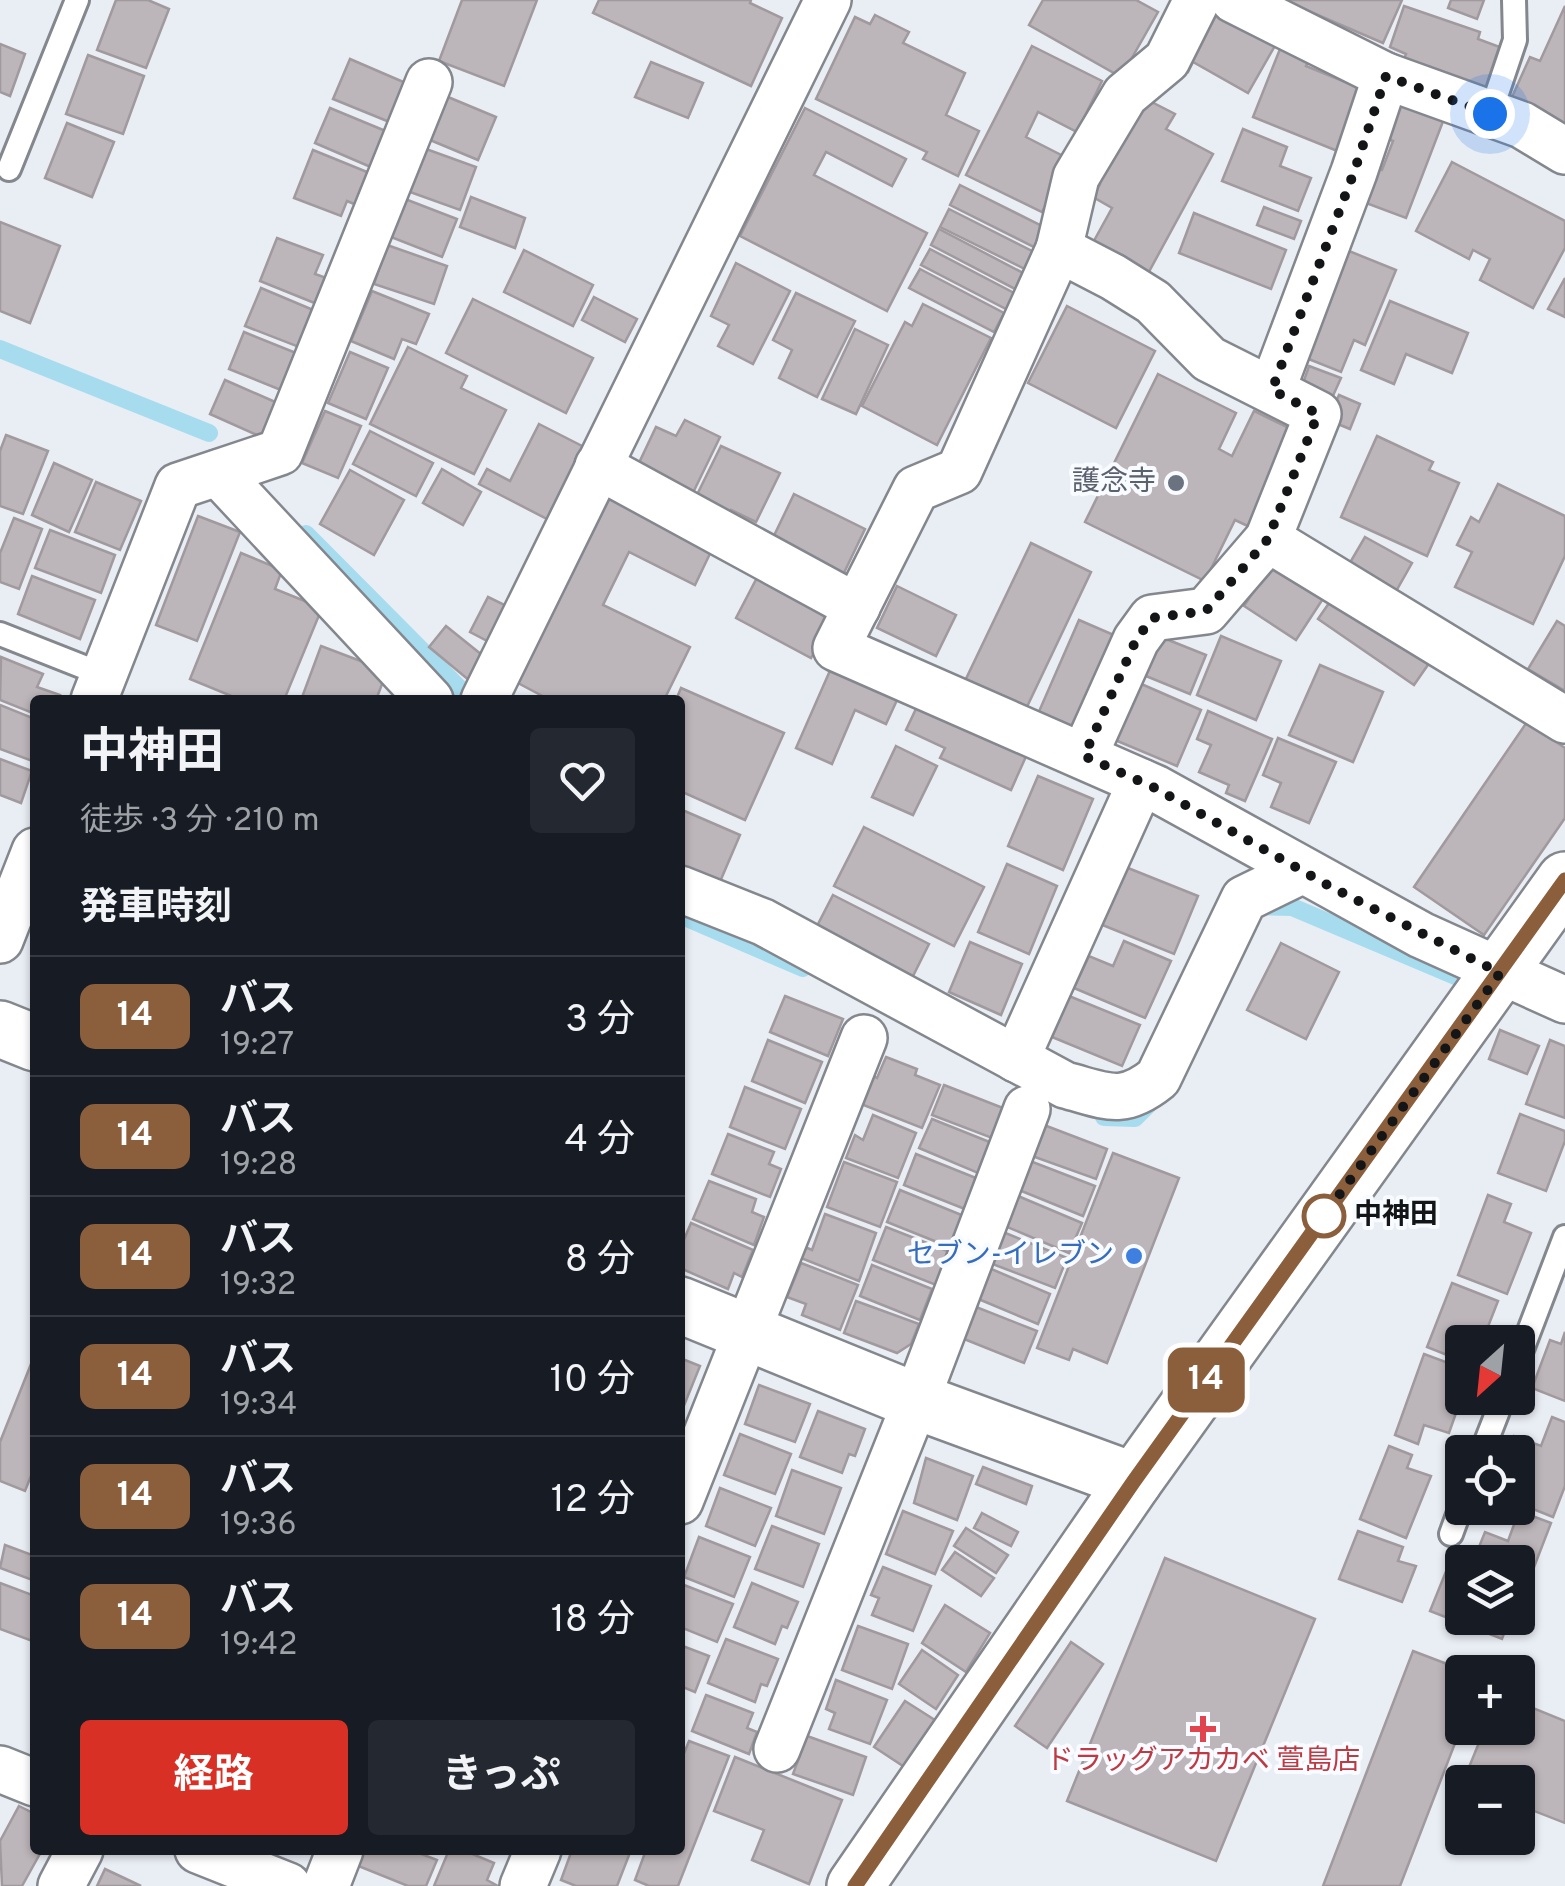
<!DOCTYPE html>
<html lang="ja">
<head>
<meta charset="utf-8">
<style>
  body { margin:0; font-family:Overpass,"Noto Sans JP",sans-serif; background:#242831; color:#f1f3f6; height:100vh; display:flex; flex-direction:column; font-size:38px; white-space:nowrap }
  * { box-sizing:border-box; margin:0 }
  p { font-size:32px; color:#9ea1a6 }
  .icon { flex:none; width:55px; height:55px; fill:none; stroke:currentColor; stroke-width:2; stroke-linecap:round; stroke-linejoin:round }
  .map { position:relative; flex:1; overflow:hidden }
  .details { position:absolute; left:30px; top:695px; width:655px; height:1160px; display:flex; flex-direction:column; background:#171b24; border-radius:10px; box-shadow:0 2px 8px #0004 }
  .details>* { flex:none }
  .badge { padding:0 20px; border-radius:15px; font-size:35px; line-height:65px }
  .needle { width:65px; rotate:207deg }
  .controls { position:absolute; left:1445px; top:1325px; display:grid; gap:20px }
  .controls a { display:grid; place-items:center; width:90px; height:90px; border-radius:10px; background:#171b24; box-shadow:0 2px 8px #0004; font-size:50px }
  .you { position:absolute; width:50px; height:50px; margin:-25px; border:8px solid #fff; border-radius:50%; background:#1a73e8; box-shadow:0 0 0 15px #1a73e833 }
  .map>.badge { position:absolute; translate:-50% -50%; box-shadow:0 0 0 5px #fff }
  h2 { padding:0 50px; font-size:38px; line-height:90px }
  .round { display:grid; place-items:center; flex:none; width:105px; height:105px; border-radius:10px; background:#242831 }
  .head { display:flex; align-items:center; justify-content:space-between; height:170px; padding:0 50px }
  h1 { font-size:48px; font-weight:700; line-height:75px }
  .action { display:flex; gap:20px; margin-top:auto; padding:20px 50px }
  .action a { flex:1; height:115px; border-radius:10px; background:#d93025; color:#fff; font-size:40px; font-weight:700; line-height:115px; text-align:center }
  .action a+a { background:#242831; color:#f1f3f6 }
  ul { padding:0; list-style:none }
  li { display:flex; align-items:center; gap:30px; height:120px; padding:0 50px; border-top:2px solid #363941 }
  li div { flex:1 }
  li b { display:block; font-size:38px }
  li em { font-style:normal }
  li .badge { min-width:110px; font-weight:700; text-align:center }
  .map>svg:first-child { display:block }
</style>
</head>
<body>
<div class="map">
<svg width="1565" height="1886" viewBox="0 0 1565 1886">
  <rect width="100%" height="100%" fill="#e9edf4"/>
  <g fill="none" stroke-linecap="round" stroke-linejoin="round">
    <g stroke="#a6dcee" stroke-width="18">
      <path d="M0,349L209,433"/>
      <path d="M306,534L471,700"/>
      <path d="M1256,906L1292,907L1479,986"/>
      <path d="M680,915L803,968"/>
      <path d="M1104,1117L1135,1118L1154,1099"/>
    </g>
  </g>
  <g fill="#bcb5b9" stroke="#a0999d" stroke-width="2.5">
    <path d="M116,0H148L169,9L146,68L97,50Z"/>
    <path d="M462,0H537L504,86L439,61Z"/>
    <path d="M599,0H751L750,3L782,18L751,86L593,13Z"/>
    <path d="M1043,0H1136L1158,12L1121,77L1029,25Z"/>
    <path d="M1283,0H1402L1383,43Z"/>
    <path d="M1451,0H1484L1477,19L1448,8Z"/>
    <path d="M1404,6L1480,32L1478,39L1505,49L1489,96L1402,65L1406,54L1390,47Z"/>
    <path d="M1565,6V134L1507,108L1530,57L1540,61Z"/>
    <path d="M1211,8L1276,44L1248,93L1193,62L1188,72L1179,66Z"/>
    <path d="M875,15L909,32L903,43L965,73L946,115L979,131L958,176L923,159L927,152L816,99L855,17L870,24Z"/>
    <path d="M1284,39L1313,50L1306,66L1365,90L1340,152L1253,117Z"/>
    <path d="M0,44L25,54L10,96L0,92Z"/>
    <path d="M1032,46L1102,81L1077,132L1038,112L1026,137L1069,159L1042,212L966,175Z"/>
    <path d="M88,55L144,76L123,134L66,114Z"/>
    <path d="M350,59L408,84L392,123L333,99Z"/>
    <path d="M651,62L703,83L688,118L635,97Z"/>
    <path d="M1400,93L1447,111L1406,218L1358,200L1371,166L1382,170L1393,141L1383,137Z"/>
    <path d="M1136,94L1175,114L1166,129L1213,154L1145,279L1090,248L1112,208L1093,197L1100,184L1091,176Z"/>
    <path d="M448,97L496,117L478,160L430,140Z"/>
    <path d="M330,108L388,132L373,168L315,143Z"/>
    <path d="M805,108L906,159L892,186L826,152L814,175L927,233L887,311L740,236Z"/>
    <path d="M67,123L114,142L92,197L45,178Z"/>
    <path d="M1243,129L1287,147L1280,166L1311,178L1298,211L1222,181Z"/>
    <path d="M426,149L476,167L460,210L410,192Z"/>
    <path d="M313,150L372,174L359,206L347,201L341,216L294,198Z"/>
    <path d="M1452,162L1565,221V248L1533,308L1480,280L1490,259L1473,250L1469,259L1416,231Z"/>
    <path d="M960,185L1050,230L1040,250L950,205Z"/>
    <path d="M471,197L525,218L515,248L460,227Z"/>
    <path d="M405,199L457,219L442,257L391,237Z"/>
    <path d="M1264,207L1301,221L1294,239L1257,225Z"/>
    <path d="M949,209L1038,254L1029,271L940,227Z"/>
    <path d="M1194,213L1286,250L1271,289L1179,253Z"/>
    <path d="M0,222L60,246L30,323L0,311Z"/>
    <path d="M939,229L1027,275L1019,291L931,245Z"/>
    <path d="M277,238L323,255L315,274L332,280L322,306L260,281Z"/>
    <path d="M387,245L447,266L434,304L374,284Z"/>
    <path d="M930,249L1016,294L1008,310L921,265Z"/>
    <path d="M1344,249L1396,270L1365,345L1354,340L1341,372L1301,356Z"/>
    <path d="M524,250L593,285L573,326L504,292Z"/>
    <path d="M736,263L790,291L753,364L718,346L729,325L711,316Z"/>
    <path d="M920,269L1004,313L994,332L909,288Z"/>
    <path d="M1565,278V317L1548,309Z"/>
    <path d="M261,288L318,312L304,349L245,326Z"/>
    <path d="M372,291L429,314L416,344L402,339L394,359L351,341Z"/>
    <path d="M796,293L855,321L817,397L779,378L792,350L773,340Z"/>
    <path d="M594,297L637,319L625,342L582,320Z"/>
    <path d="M473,299L593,358L566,413L446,353Z"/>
    <path d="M1390,301L1468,333L1452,373L1406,354L1394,384L1361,370Z"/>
    <path d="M923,304L991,338L937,445L862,406L905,322L912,326Z"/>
    <path d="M1067,306L1155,351L1116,428L1028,383Z"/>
    <path d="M855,329L888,345L856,414L822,399Z"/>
    <path d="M244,332L301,355L286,392L229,369Z"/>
    <path d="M408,347L467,376L461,388L506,410L474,474L370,424Z"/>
    <path d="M350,352L388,368L366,419L328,403Z"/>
    <path d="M1309,366L1341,378L1332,398L1302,386Z"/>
    <path d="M1158,374L1236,413L1219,449L1232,456L1254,411L1299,433L1252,528L1235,520L1205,581L1085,522Z"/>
    <path d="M225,380L282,405L268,440L210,414Z"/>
    <path d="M1339,395L1360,404L1350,429L1328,420Z"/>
    <path d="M325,411L361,426L338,478L302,463Z"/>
    <path d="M685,420L720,437L689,501L637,467L656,427L676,436Z"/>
    <path d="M539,424L586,448L549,520L479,484L487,469L510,481Z"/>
    <path d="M370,431L433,463L416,496L353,464Z"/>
    <path d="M6,435L48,451L23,514L0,506V451Z"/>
    <path d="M1377,436L1433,462L1429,470L1459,483L1427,556L1341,517Z"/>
    <path d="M721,446L780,473L756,522L731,510L725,521L692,505Z"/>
    <path d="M54,463L92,480L69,532L32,515Z"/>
    <path d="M442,469L481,492L463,525L423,503Z"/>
    <path d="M350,470L404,500L374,555L320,524Z"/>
    <path d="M96,482L141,501L120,550L75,532Z"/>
    <path d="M1498,484L1565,516V556L1533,624L1455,587L1472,552L1457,545L1471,517L1479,522Z"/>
    <path d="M612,493L715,543L695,585L629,552L603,605L690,647L664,700H550L518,683Z"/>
    <path d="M794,494L865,529L841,579L770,544Z"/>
    <path d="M198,516L240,532L197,641L156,625Z"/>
    <path d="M14,518L42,529L19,589L0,582V553Z"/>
    <path d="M50,530L115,555L101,593L35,568Z"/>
    <path d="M1365,537L1412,563L1395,593L1348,566Z"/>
    <path d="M1031,543L1091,572L1024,713L964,683Z"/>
    <path d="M241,553L282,570L275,589L322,608L284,700H241L190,679Z"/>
    <path d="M1276,557L1328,591L1296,640L1244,606Z"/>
    <path d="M761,570L837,609L811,658L736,618Z"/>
    <path d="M32,576L95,600L80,639L18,614Z"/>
    <path d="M897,586L956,615L936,656L877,628Z"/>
    <path d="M1336,593L1432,659L1414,685L1318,619Z"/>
    <path d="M488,597L513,609L495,645L470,632Z"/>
    <path d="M1079,620L1116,636L1075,733L1037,716Z"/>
    <path d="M1557,621L1565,626V691L1528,669Z"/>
    <path d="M446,626L487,659L470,681L429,647Z"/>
    <path d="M1156,635L1206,655L1190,694L1141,674Z"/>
    <path d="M1221,636L1281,661L1256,720L1197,695Z"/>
    <path d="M321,646L387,671L376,700H301Z"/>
    <path d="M1,657L43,674L37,687L60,695L58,700H35V714L0,700Z"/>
    <path d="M836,657L903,687L886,724L855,710L832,764L796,748Z"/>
    <path d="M1320,665L1383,692L1353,762L1289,735Z"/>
    <path d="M1139,683L1201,710L1177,766L1115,740Z"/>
    <path d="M681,688L784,733L745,820L680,791V700H676Z"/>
    <path d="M923,694L1032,743L1011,790L940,758L945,748L906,730Z"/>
    <path d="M0,705L35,719V762L0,749Z"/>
    <path d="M1208,711L1272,739L1245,801L1226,793L1229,785L1199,772L1211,745L1197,739Z"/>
    <path d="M1527,722L1565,748V818L1484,935L1414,887Z"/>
    <path d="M1278,738L1336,762L1309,823L1271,807L1281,783L1263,775Z"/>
    <path d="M896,746L937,766L913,815L872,797Z"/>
    <path d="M0,759L32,771L21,803L0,795Z"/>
    <path d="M1038,776L1093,799L1063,870L1008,846Z"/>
    <path d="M680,809L740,835L719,884L680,867Z"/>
    <path d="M864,827L984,887L954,946L834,886Z"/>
    <path d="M1007,864L1057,886L1029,954L978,932Z"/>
    <path d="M1123,866L1198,896L1174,954L1100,924Z"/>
    <path d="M833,895L929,944L913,976L816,928Z"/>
    <path d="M1124,941L1171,961L1145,1018L1074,988L1089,956L1113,966Z"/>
    <path d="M970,942L1022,964L1001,1015L949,992Z"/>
    <path d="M1281,943L1339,972L1306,1039L1247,1010Z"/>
    <path d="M785,996L843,1019L828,1056L770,1032Z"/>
    <path d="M1069,996L1140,1025L1122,1066L1052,1037Z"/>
    <path d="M1500,1030L1539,1046L1527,1074L1489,1059Z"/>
    <path d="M768,1040L822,1062L805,1103L752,1081Z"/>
    <path d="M1550,1040L1565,1046V1118L1526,1104Z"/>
    <path d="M886,1057L917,1069L915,1075L940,1085L922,1128L861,1104L872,1075L877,1078Z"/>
    <path d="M944,1085L1003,1108L992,1138L932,1115Z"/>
    <path d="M745,1087L801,1109L785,1149L730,1127Z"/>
    <path d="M1520,1114L1565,1131V1141L1546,1191L1498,1173Z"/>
    <path d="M873,1115L916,1133L898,1178L846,1158L855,1135L863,1140Z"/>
    <path d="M932,1119L992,1143L978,1173L919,1148Z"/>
    <path d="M1044,1125L1107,1149L1096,1179L1032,1156Z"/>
    <path d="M728,1134L774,1152L769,1164L781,1169L770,1197L712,1174Z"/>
    <path d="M1113,1153L1179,1178L1107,1363L1073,1349L1069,1360L1037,1348Z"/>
    <path d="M916,1154L976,1178L965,1209L904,1185Z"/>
    <path d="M1030,1161L1095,1186L1083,1216L1019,1190Z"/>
    <path d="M844,1162L897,1182L880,1227L827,1207Z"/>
    <path d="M709,1181L756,1199L752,1212L764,1217L754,1245L693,1219Z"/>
    <path d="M900,1190L964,1216L952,1248L887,1222Z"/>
    <path d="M1488,1195L1511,1204L1504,1222L1531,1233L1507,1294L1458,1275Z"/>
    <path d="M1018,1196L1082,1223L1069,1253L1005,1226Z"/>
    <path d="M825,1214L876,1233L859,1281L801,1258L805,1247L812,1250Z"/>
    <path d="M691,1223L753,1250L742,1277L734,1273L728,1289L680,1268V1249Z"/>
    <path d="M886,1227L950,1252L936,1285L873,1260Z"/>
    <path d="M1003,1232L1067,1258L1055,1288L990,1263Z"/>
    <path d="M801,1263L858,1285L840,1330L802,1315L806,1304L787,1297Z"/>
    <path d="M872,1265L932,1289L920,1320L860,1296Z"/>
    <path d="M989,1268L1050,1294L1038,1324L976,1298Z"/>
    <path d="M1452,1283L1498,1301L1482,1342H1462V1361L1427,1347Z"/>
    <path d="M856,1301L919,1324L911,1344L897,1353L844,1333Z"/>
    <path d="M971,1305L1037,1331L1024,1363L959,1337Z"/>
    <path d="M1565,1332V1401L1532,1388L1550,1340L1561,1344Z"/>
    <path d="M1424,1354L1462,1368V1396L1449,1433L1424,1425L1418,1444L1395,1435Z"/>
    <path d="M680,1358L700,1366L683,1408L680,1407Z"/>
    <path d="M31,1364L35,1366V1466L25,1491L0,1481V1442Z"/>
    <path d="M759,1385L810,1404L795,1442L745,1424Z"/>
    <path d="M818,1411L865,1429L855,1456L849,1454L842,1473L800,1457Z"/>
    <path d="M1552,1417L1565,1422V1486L1553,1517L1518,1503V1452H1508L1514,1436L1541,1446Z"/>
    <path d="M740,1434L791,1454L775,1494L724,1475Z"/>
    <path d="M1389,1446L1412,1455L1407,1468L1431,1476L1406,1538L1360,1519Z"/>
    <path d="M926,1458L973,1476L957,1520L914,1503Z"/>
    <path d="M983,1467L1032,1486L1026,1504L976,1484Z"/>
    <path d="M792,1470L841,1488L824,1534L776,1516Z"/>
    <path d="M720,1488L771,1508L755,1546L706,1526Z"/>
    <path d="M903,1511L953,1531L935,1574L886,1554Z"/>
    <path d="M1519,1511L1551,1523L1526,1588L1518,1585V1562H1473L1485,1532L1508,1541Z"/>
    <path d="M982,1513L1018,1532L1011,1546L974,1528Z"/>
    <path d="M772,1526L819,1544L803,1587L755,1569Z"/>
    <path d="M966,1528L1008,1555L996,1573L954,1546Z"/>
    <path d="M1358,1531L1403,1547L1398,1561L1416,1566L1402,1602L1339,1579Z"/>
    <path d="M699,1537L750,1557L734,1597L684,1577Z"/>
    <path d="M5,1545L35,1556V1581L0,1568Z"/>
    <path d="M955,1552L994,1578L981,1596L942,1570Z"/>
    <path d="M1165,1558L1315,1619L1216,1861L1067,1801Z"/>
    <path d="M1449,1564L1462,1569V1618H1510L1502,1639L1430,1611Z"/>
    <path d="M883,1567L931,1586L913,1631L872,1615L879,1598L871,1595Z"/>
    <path d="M0,1583L35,1596V1642L0,1629Z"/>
    <path d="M752,1583L798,1602L787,1628L782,1626L775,1644L734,1627Z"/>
    <path d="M684,1585L733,1604L717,1642L680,1627V1595Z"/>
    <path d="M945,1605L990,1633L966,1672L922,1643Z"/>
    <path d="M858,1626L908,1644L892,1689L842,1670Z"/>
    <path d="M726,1639L778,1659L767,1686L761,1684L755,1702L708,1683Z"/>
    <path d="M1071,1642L1103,1664L1047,1748L1015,1726Z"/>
    <path d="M680,1645L709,1656L695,1692L680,1686Z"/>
    <path d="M922,1650L958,1675L936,1709L899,1684Z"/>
    <path d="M1413,1651L1468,1672H1462V1725L1400,1886H1323Z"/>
    <path d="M836,1680L887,1700L870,1744L829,1729L835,1713L826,1709Z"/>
    <path d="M706,1695L753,1713L747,1728L757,1732L749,1754L692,1731Z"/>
    <path d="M905,1701L935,1720L903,1766L874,1747Z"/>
    <path d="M1518,1702L1565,1721V1823L1524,1807L1518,1820V1782H1463L1485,1728H1518Z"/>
    <path d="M807,1736L866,1757L853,1795L793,1774Z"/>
    <path d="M689,1741L729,1756L678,1886H649L635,1880L646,1850H680V1763Z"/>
    <path d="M735,1757L842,1800L809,1884L752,1860L764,1830L714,1811Z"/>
    <path d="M19,1806L35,1814V1850H42L22,1886H2L0,1841Z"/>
    <path d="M362,1850H411L437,1860L426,1886H408L356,1865Z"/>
    <path d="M449,1850H463L494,1863L487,1880L498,1886H434Z"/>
    <path d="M572,1850H631L617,1886H576L561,1880Z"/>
    <path d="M105,1869L141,1886H97Z"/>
  </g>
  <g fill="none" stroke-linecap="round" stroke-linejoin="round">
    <defs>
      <g id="service">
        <path d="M1490,114L1515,40L1514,0"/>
        <path d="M9,169L77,0"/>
        <path d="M0,634L104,675"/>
        <path d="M1518,1360L1565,1237"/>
        <path d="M1482,1452L1503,1398"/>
        <path d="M1451,1534L1462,1504"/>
      </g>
      <g id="minor">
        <path d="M1234,0L1386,76L1522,125L1565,151"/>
        <path d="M1059,249L959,471L916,489L836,648L1155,788L1421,935L1565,1000"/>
        <path d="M1272,390L1354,172L1386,76"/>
        <path d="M598,466L857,607"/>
        <path d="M218,473L430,700"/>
        <path d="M1268,539L1565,720"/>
        <path d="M94,700L178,486L280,452L429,82"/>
        <path d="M484,700L828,0"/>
        <path d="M1084,756L1136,640L1152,618L1206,611L1268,539L1318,414L1209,359L1153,302L1113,277L1059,249L1076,177L1125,95L1167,60L1197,0"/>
        <path d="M680,889L763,922L1065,1085C1107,1096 1122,1107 1158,1078L1244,899L1301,871"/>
        <path d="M0,940L35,851"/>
        <path d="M1016,1059L1141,782"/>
        <path d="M680,1501L864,1038"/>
        <path d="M777,1749L916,1401L1027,1109"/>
        <path d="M0,1769L35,1783"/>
        <path d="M198,1850L288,1886"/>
        <path d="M61,1886L80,1850"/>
        <path d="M326,1886L340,1850"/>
        <path d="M523,1886L538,1850"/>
      </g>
      <g id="tertiary">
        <path d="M0,1029L35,1043"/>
        <path d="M680,1305L916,1401L1134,1481"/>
      </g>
      <path id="secondary" d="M855,1886L1134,1481L1565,880"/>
    </defs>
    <use href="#service" stroke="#84878e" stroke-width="28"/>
    <use href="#minor" stroke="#84878e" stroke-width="50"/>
    <use href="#tertiary" stroke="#84878e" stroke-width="60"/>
    <use href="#secondary" stroke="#84878e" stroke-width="60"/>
    <use href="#service" stroke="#fff" stroke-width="22"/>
    <use href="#minor" stroke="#fff" stroke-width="45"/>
    <use href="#tertiary" stroke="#fff" stroke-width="55"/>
    <use href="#secondary" stroke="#fff" stroke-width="55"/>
  </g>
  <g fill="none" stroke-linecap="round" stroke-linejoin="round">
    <defs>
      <path id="line" d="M855,1886L1134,1481L1565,880"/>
    </defs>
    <use href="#line" stroke="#fff" stroke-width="22"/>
    <use href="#line" stroke="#8b5e3c" stroke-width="15"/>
    <path stroke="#131517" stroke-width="10" stroke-dasharray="0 18" d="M1324,1216L1316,1227L1500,973L1331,887L1155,788L1084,756L1136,640L1152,618L1206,611L1268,539L1318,414L1272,390L1354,172L1386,76L1490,114"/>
  </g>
  <circle fill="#6b7280" stroke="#f8fbff" stroke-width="4" cx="1176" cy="483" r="10"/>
  <circle fill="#fff" stroke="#8b5e3c" stroke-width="5" cx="1324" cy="1216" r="20"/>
  <circle fill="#3f7fe0" stroke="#f8fbff" stroke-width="4" cx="1134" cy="1256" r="10"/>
  <path fill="#e0444e" stroke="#f8fbff" stroke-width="4" d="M1198 1714h10v10h10v10h-10v10h-10v-10h-10v-10h10z"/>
  <g text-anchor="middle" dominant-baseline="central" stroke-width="8" stroke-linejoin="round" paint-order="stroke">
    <g font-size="28" fill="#5b616d" stroke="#f8fbff" text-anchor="end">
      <text x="1156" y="483">護念寺</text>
    </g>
    <g font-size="28" font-weight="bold" fill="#131517" stroke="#f8fbff" text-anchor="start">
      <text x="1354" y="1216">中神田</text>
    </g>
    <g font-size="28" fill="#366cbe" stroke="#f8fbff" text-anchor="end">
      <text x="1114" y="1256">セブン-イレブン</text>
    </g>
    <g font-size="28" fill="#be3a42" stroke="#f8fbff">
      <text x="1203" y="1762">ドラッグアカカベ 萱島店</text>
    </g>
  </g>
</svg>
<div class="controls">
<a><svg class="needle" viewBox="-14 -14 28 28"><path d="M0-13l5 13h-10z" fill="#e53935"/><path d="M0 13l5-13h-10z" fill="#9ea1a6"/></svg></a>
<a><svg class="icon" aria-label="locate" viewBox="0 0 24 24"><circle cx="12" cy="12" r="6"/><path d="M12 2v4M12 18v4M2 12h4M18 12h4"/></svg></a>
<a><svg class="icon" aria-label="layers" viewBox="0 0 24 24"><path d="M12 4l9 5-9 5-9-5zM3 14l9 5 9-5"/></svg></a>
<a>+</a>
<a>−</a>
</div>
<div class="you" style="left:1490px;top:114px"></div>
<b class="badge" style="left:1206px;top:1380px;background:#8b5e3c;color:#fff">14</b>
<section class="details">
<div class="head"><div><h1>中神田</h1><p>徒歩 · 3 分 · 210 m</p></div><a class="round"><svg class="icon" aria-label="heart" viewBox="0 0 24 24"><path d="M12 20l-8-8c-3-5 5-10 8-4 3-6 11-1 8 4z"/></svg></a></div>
<h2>発車時刻</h2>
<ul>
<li><span class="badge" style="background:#8b5e3c;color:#fff">14</span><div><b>バス</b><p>19:27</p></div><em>3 分</em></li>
<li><span class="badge" style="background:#8b5e3c;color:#fff">14</span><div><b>バス</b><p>19:28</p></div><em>4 分</em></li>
<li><span class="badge" style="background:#8b5e3c;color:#fff">14</span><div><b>バス</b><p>19:32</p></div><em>8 分</em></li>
<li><span class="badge" style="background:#8b5e3c;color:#fff">14</span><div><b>バス</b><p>19:34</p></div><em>10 分</em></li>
<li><span class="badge" style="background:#8b5e3c;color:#fff">14</span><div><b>バス</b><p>19:36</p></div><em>12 分</em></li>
<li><span class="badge" style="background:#8b5e3c;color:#fff">14</span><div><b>バス</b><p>19:42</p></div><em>18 分</em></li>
</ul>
<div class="action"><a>経路</a><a>きっぷ</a></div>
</section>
</div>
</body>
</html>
